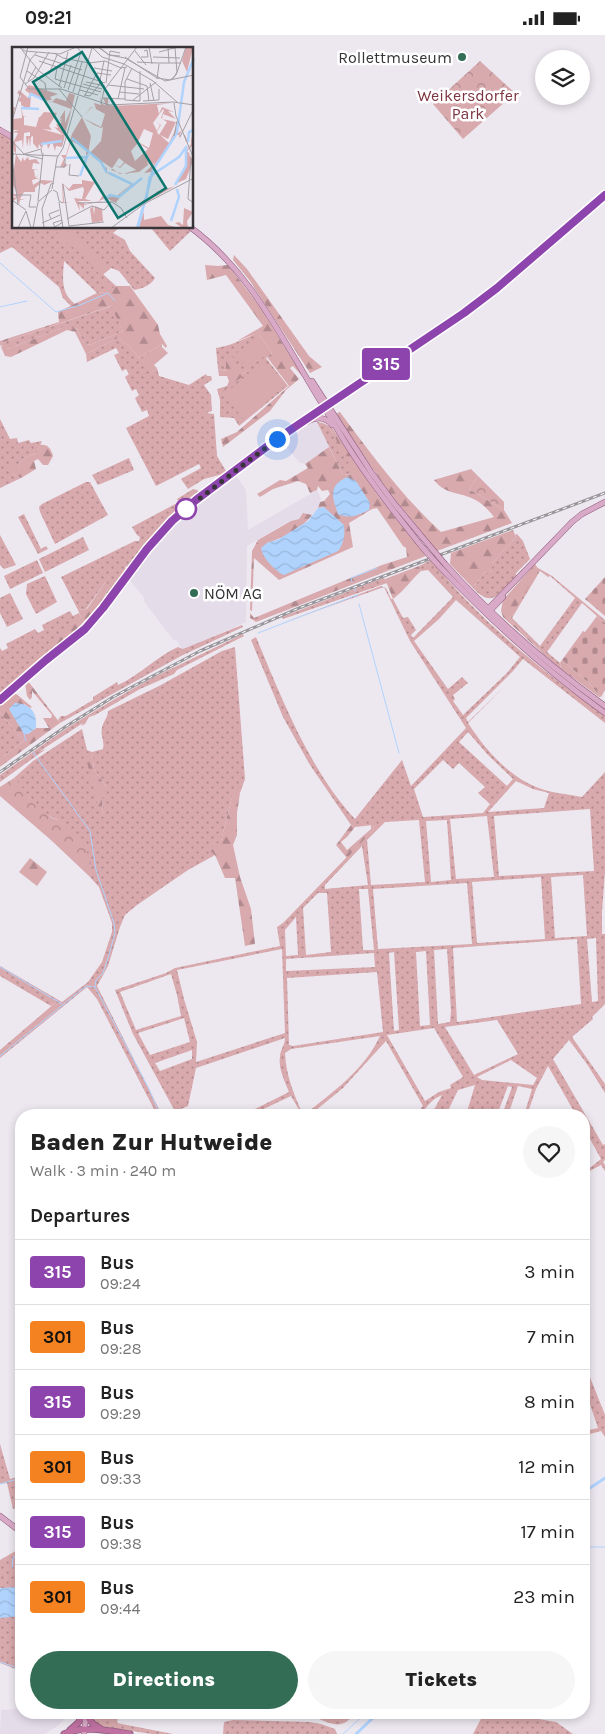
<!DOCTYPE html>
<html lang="en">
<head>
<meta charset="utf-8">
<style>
  body { margin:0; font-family:Karla,sans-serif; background:#f6f6f6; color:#222; height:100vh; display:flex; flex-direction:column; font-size:19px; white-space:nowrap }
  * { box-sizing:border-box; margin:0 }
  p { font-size:16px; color:#767676 }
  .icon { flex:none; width:28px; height:28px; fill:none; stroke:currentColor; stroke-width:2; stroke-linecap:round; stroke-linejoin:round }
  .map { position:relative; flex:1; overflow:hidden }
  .details { position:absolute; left:15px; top:1074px; width:575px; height:610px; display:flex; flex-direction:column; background:#fff; border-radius:20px; box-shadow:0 2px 8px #0003 }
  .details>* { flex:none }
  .badge { padding:0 10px; border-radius:4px; font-size:18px; line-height:32px }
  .fabs { position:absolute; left:535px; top:15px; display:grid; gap:10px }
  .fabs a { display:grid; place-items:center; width:55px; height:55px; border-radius:50%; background:#fff; box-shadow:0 2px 8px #0003; font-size:25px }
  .you { position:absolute; width:25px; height:25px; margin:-12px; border:4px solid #fff; border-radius:50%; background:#1a73e8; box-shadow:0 0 0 8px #1a73e833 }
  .map>.badge { position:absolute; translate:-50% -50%; box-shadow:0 0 0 2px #fff }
  h2 { padding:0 15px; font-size:19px; line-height:45px }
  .round { display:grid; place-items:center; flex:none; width:52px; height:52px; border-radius:26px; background:#f6f6f6 }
  .summary { display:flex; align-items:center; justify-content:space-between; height:85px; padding:0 15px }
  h1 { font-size:24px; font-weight:800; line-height:38px }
  .action { display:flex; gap:10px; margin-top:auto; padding:10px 15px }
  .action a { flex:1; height:58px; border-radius:30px; background:#336d55; color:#fff; font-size:20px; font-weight:800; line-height:58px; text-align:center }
  .action a+a { background:#f6f6f6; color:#222 }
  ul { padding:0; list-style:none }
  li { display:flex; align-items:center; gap:15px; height:65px; padding:0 15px; border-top:1px solid #e0e0e0 }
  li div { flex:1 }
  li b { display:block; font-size:19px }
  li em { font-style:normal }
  li .badge { min-width:55px; font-weight:700; text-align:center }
  .status { display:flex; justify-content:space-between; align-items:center; height:35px; padding:0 25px; background:#fff; direction:ltr }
  .status svg { height:14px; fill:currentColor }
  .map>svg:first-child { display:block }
</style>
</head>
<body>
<div class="status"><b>09:21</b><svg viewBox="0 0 49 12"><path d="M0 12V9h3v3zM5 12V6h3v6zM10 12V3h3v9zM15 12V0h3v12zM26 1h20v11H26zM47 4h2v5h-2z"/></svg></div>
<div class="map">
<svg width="605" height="1699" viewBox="0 0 605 1699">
  <defs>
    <pattern id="grass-dots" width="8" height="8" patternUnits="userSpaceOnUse" patternTransform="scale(1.25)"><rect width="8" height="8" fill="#d8a9ad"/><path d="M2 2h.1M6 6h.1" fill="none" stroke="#b08a8e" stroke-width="1.8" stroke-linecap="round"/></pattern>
    <pattern id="forest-firs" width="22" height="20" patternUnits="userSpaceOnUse" patternTransform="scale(1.25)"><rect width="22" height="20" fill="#d8a9ad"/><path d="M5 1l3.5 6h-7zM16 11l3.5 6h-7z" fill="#b08a8e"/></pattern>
    <pattern id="cemetery-stones" width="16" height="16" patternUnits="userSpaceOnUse" patternTransform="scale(1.25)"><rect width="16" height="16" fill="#d8a9ad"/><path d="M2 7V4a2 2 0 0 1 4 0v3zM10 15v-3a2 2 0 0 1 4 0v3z" fill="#b08a8e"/></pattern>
    <pattern id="park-crowns" width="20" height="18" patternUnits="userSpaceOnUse" patternTransform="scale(1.25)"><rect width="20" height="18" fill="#d8a9ad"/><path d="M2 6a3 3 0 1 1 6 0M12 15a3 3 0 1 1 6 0" fill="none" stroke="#b08a8e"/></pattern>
    <pattern id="water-waves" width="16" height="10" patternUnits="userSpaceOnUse" patternTransform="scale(1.25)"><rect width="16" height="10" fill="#b0d3fe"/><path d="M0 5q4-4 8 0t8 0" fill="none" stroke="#98b6da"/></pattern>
  </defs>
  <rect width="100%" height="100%" fill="#ede8f0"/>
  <g fill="#e5dcea">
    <path d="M317,387L329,412L305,429L300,428L282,407L312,388Z"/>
    <path d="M233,441L237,442L246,455L248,495L317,455L321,464L318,473L312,480L303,478L299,484L290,486L247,511L246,587L183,615L176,605L174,606L143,565L145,564L128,543L148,518L175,488L185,481H188L196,470Z"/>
    <path d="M21,1674V1678H63L65,1683L59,1690L45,1699H0L1,1675Z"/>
  </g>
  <g fill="url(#grass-dots)" fill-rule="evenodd">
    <path d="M0,97L14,105V192L119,193L113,198L125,205L130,216L155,243C150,251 143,253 134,255L119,236L111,233L103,239L116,251L113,254L107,247L106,257L97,258L64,226C63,242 60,258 75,269L71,271L63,263L59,252L12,212L0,218Z"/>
    <path d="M151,193H186L191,196L170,216Z"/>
    <path d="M112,271L123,296L90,310L84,308L77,294L64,292L8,314L5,310L0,311L1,308Z"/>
    <path d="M258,298L272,318L266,323L288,351L239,391L234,383L220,382V358L249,335L242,339L218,334L216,313C231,311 243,304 258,298Z"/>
    <path d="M118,303L128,310L139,323L162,309V312L149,323L151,338L157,333L159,341L189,350L206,339L207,341H211L212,345L204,350L211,360L212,376L206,378L214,379L217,421L226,436L223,439L204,444L188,454L181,444L201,433L199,429L156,451L126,393L149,381L147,375L142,377L135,363L139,360L136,354L132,356L125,342L129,339L126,334L122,336L114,320L119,318L116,313L87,327L86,319Z"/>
    <path d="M0,384L10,404L17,403L18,408L29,405L31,408L42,406L37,418L24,423L12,439L21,443L0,453Z"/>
    <path d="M317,387L323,388L329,391L355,439L343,440Z"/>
    <path d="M129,423L134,435L98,450L92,440Z"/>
    <path d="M86,447H90L108,480L55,509L40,477L39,472L42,469Z"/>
    <path d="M193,454L197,455L199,457L198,460L187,468L184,467L177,474L127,533L125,531L126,536L101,569L108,554L95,570L109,542L86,574L78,575L61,542L135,506H139L140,502L137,500L132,492L179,467L177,464Z"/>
    <path d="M24,479L41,514L46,511L48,514L38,519L18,482Z"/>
    <path d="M517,499L523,506L530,524L516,538V541C501,557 493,575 473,553L484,538L490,537L492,534V528L516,502L515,500Z"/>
    <path d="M0,500L16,530L4,534L0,530Z"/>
    <path d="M83,502L89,515L45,537L39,524Z"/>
    <path d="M37,525L43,538L10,554L4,541Z"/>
    <path d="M431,525C480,586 542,636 605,681V688L523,624L513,636L466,683L468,687L505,651L468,688C485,714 507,740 536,752C550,758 567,759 582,762L605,737V837L602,877V899H605V969L592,982L593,984L572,1002L605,1049V1058L587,1029L569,1005L553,1024L603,1110L605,1109V1125L603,1127L605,1130V1136L601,1130L584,1139V1135L591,1132L601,1124L584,1093V1080H576L548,1031L536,1054L527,1080H524L532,1054L518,1051L508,1080H502L512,1052L508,1051L497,1080H466L475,1050L458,1055L446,1080H431L442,1060C432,1064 427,1071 421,1080H415L423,1071L386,1006L343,1053L310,1080H304C332,1058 365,1034 380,1001L291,1014L285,1018C286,1041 294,1059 303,1080H302L291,1061L251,1080H243L289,1057C285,1047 278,1033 280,1022C280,1015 285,1010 285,1003L196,1033L188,1071L181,1074L184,1080H177L133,999L115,955L166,938L175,933L280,911L277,892L283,888L374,794L373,790L355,792L351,790L310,730L283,682L251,605L256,602C281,662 310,736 355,784L402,725L411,751L466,693L410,606L384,552L282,588L381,551L386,553L391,564H393L403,583L408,582L416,595L411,600L413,603L453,562L428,535L421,536L419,531ZM456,565L520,622L507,638L463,680L453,666L455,664L453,660L468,648L462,642L448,654L414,606L439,584ZM468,697L488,720L513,744L507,751L459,707ZM443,725L453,734L459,728L485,752L478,758L490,769L483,778L423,782L414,754ZM516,746L533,754L549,758L544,773L488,777ZM590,774L594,836L499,841L494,781ZM487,781L494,842L456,844L450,784ZM419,785L425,847L371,850L367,805L385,787ZM447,785L451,845L431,847L426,786ZM362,811L368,850L325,854V850ZM583,840L587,901L555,903L551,842ZM541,842L545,904L477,908L472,847ZM467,848L472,909L378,914L373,854ZM359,854H368L374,915H363ZM318,858H327L331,917L306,920L303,873ZM296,882L298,920L286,921L285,895ZM596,903L598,966L592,967L587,904ZM577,904L581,969L457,987L453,913ZM282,914L285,998L196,1027L197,1007L184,964L177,935ZM447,914L451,976L450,987L438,989L434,915ZM426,916L430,990L420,991L416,917ZM394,917L399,995L394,996L389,918ZM374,918L375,932L286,936V924ZM377,937L383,997L293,1011L289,1010L287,943ZM171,939L177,960L181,981L136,995L120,957ZM184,983L190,1007L150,1020L138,998ZM497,985L518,1019L474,1040L445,992ZM434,993L463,1042L450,1050L451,1053L439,1057L425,1066L387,1000ZM192,1015V1024L160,1036L155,1028ZM511,1025L537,1043L533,1050L482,1045L477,1042Z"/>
    <path d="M538,533L552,541L605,585V588L582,568L547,617L560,628L561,634L552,627L509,584ZM540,536L548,542L550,541L575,563L540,611L512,583Z"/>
    <path d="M45,541L57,567L36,579L26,559L27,549Z"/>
    <path d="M383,543L385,544L387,548L283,584L282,582Z"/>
    <path d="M10,558L23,584L7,592L0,578V563Z"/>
    <path d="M70,576L73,581L79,578L81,582L52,612L53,613L0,658V613L2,616L8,613L6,609L35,594L38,598L44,595L42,590Z"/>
    <path d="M242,590L243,592L181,621L60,688L58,685L61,681H66L93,665V662L117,647L118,650C140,640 156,622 178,612L183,614Z"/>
    <path d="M243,599L244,601L177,635L174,639L140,654L95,680L89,682L85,689L81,691L83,688L40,716L46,714L0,747V740L67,693L113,665L152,643Z"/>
    <path d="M235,612L245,744L240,758L237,756L232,762L221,806L215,820L188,835L137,870L125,880L120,892L108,931L97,951L162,1080H157L97,964L87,952L0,1023V1021L60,969L55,968L51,971L0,941V931L62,967L88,947L102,927L112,897V888L99,852L89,841L91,839L58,785C40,778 25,757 14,743L33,726L82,694L87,715L92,717L103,714C105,707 100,700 102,693C103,686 108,683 108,676L161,650L222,616ZM92,718L94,734L107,753L102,762L103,782L86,719Z"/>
    <path d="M0,678L24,706L0,724Z"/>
    <path d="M584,1327L605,1380V1402L601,1396L590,1399L589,1395L598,1393L584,1352Z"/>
    <path d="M0,1409L10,1444L21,1441V1473L13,1474L7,1448L0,1449Z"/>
    <path d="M19,1514H21V1636L0,1628V1525Z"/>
    <path d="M95,1678H104L118,1683L117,1688L173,1699H152L105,1692L99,1690L93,1686L96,1682Z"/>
    <path d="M322,1678H357C342,1692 338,1692 319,1684Z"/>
    <path d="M484,1678H504L556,1687L573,1699H473Z"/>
    <path d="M233,1685L310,1687L321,1689L335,1694L337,1699H223L224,1687Z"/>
  </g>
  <g fill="url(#forest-firs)">
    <path d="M234,220L247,234L309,321L322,332L310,338L250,246L233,225Z"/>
    <path d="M205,230L218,231L228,230L260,272L304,343L293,331L290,333L299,344L286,355L270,376L223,412L221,404L237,397L289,351L267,322L272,318L258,298L237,306L263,291L226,240L207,245Z"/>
    <path d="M106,246L113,253L116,251H130L158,290L160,299L167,311L166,313L162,309L139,323L128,310L118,303L86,319L75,297L67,295L11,322L5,321L1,312L5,309L8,314L64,292C77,290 79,297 84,308L90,310L123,296L111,271L1,308L0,311V306L59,287L58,277L97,258L106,257Z"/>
    <path d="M232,321L242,339L253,333L221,358L220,365L217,354L227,351L229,346L227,341H219L218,334L226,336V325Z"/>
    <path d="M340,377C371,419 402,461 441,497L494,482C487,473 480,466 469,462C455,457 444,458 434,445L471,434L478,441L469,454L504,475L512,488L437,516L387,455L342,388L337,378Z"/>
    <path d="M329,391H331L378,461L426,521L256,587L250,583V578L254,583L382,530L407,522L406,513L403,511L377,473L372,474L349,488L353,512L279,545L254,523L252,576L250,575L252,516L258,505L291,486L299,484L303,478L312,480C302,494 282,503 267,508L280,538L324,472L318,473L320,467L324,466L330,459L328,455L322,456L318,451L317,455L310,458L306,449L298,446L273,454L260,462L257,459L280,445L286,446L308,433L305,429L329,412L343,440L354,439Z"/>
    <path d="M40,410C48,409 51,414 53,421L48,430H43L38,424L34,426L36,434L21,443L12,439L10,430L18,431L24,423L37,418Z"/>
    <path d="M513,495L516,502L492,528V534L490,537L484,538L473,553L450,529L451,518Z"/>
    <path d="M535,529L539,535L509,584L552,627L503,582L501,575L503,565Z"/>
    <path d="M419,531L421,536C411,545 404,556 393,564L385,544Z"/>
    <path d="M115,533L97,566L109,551L101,569L69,602L0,661V658L53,613L52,612L43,618L41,616L81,582L78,575L87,574Z"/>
    <path d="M562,625L589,648L601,662H599L561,634L560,628Z"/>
    <path d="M28,646L60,688L0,732V724L24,706L0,678V671L14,657L32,672L30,673L24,669L28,699L36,693H49L43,683H51L52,680L32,656V662L30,665L27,661L25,648Z"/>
    <path d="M92,717L94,734L107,753V760L102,763L103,782L100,780L85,719Z"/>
    <path d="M237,755L240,758L237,778V800L233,810L240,842L251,874L255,909L245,911L235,843H225L215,820L208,814L221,806L232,762Z"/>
    <path d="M351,790L355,792L347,802L341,807L347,815L371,794V790H373L374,794L347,823L336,810Z"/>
    <path d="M30,823L47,837L37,851L19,837Z"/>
    <path d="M55,968L61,969L0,1021V1015Z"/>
  </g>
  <g fill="url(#cemetery-stones)">
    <path d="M605,542V581L585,564Z"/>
    <path d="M597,581L605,588V655L601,662L589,648L562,625L583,596L585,597Z"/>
  </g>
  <g fill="url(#park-crowns)">
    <path d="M480,26L515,58L463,104L433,69Z"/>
    <path d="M478,441L504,467V475L469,454Z"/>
    <path d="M14,743L31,764L52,783L58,785L82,807L90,824L92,839L89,841L52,806L0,761V752Z"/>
  </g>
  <g fill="#d8a9ad">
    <path d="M56,193H64L110,234L101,241L77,215L59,203Z"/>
    <path d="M258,303L269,318L246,335L235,319Z"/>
    <path d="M162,312L168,318L154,330L157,333L151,338L140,325L146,320L149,322Z"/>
    <path d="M265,327L284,352L243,384L224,359Z"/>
  </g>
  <g fill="url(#water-waves)">
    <path d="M347,442L356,446L370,468L369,475C356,481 351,484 338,479C332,462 328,451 347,442Z"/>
    <path d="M324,472L344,490C345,500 344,508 338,516L284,540C275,536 262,522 261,513L267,508L279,504L308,486L318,473Z"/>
    <path d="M15,668C31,669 37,677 36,693L28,699H24L9,674Z"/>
    <path d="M21,1552V1581L0,1583V1553Z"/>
  </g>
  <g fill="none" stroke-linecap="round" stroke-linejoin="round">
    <g stroke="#b0d3fe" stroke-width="1">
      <path d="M0,228L56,277L80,270L108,258L115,266"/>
      <path d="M0,272L27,266"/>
      <path d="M352,547L351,543L377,533"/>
      <path d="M355,554V556"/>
      <path d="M359,569L399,718"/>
      <path d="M258,598L357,560V562"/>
      <path d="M24,699L26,706"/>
      <path d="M33,717L36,722"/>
      <path d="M37,723L90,796L96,835L114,888L115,898L108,923L103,938L96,945L95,952L149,1054L160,1080"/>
      <path d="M0,932L62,969"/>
      <path d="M0,1021L86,951L94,952"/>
      <path d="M0,1449L21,1443"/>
      <path d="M584,1512H605"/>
      <path d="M12,1533L13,1522L21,1521"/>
      <path d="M0,1627L21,1634"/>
      <path d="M343,1699L366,1678"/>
    </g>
    <g stroke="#b0d3fe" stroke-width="3">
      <path d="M584,1457L605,1443"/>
      <path d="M356,1699L378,1678"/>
    </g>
    <defs>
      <path id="secondary" d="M328,370L436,297L497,253L605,160"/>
      <g id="primary">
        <path d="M0,95L14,103"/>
        <path d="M190,192C238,227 267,276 296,325C312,353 329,380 345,407C368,444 395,478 422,512"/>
        <path d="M312,346L371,437L393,467L428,509"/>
        <path d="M307,387C316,382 325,381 332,390"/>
        <path d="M445,529C493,583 547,629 605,671"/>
        <path d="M439,531C491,586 544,634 605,678"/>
        <path d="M487,575L572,487L582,479L605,467"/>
        <path d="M488,578L503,562"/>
        <path d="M0,665L46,625L85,594L103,573L147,514L186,474L262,414L328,370"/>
        <path d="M0,1481L21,1497"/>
        <path d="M84,1699L86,1680"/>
      </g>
      <g id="highway">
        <path d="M86,1680L93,1689L101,1694"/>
        <path d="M70,1695L78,1688L84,1678"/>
        <path d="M64,1699C82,1690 111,1696 130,1699"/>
      </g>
    </defs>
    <use href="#secondary" stroke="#88848b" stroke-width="5.5"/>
    <use href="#primary" stroke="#8f5c7d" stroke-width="6"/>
    <use href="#highway" stroke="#8f5c7d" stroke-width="7"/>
    <use href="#secondary" stroke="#fff" stroke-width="4.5"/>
    <use href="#primary" stroke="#d9aac7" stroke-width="5"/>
    <use href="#highway" stroke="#bf71a2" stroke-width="5.5"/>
    <defs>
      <path id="rail" d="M0,737L65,692L113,662L200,616L299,573L605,458"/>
    </defs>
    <use href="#rail" stroke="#99969b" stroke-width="3"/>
    <use href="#rail" stroke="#fff" stroke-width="1" stroke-dasharray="4" stroke-linecap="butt"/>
    <defs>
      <g id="primary-bridge">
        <path d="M428,509L445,529"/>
        <path d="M422,512L439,531"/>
      </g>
    </defs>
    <use href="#primary-bridge" stroke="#8f5c7d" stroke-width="6" stroke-linecap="butt"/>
    <use href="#primary-bridge" stroke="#d9aac7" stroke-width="5"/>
  </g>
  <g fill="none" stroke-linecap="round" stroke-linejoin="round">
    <defs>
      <path id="line" d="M0,665L46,625L85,594L103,573L147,514L172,486L196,465L277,404L464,278L497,253L605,160"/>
    </defs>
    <use href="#line" stroke="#fff" stroke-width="11"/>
    <use href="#line" stroke="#8e44ad" stroke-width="8"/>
    <path stroke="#363437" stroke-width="5" stroke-dasharray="0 9" d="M186,474L277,404"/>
  </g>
  <g fill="#336d55" stroke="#fff" stroke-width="2">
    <circle cx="462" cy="22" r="5"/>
    <circle cx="194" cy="558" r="5"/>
  </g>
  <circle fill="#fff" stroke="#8e44ad" stroke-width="2.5" cx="186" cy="474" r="10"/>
  <g text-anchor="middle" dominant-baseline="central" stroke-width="5" stroke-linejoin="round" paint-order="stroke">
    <g font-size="16" fill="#363437" stroke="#fff" text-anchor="end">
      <text x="452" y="22">Rollettmuseum</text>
      <text x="204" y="558" text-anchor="start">NÖM AG</text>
    </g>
    <g font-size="16" fill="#7c3440" stroke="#fff">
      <text x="468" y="60">Weikersdorfer<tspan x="468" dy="18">Park</tspan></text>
    </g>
  </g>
  <g transform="translate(12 12)">
    <rect width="181" height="181" fill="#ede8f0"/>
    <path d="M17,38L46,47L38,50L40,53H32L40,55L44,51L54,54L57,46L63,48L50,100L44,99L43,104L40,94L36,102L35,97H31L30,102L27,97L26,102L21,96V89L19,90L18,101L17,90L15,100L14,89H18V85L12,86L11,102L10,93L3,95L4,101V107L2,104L1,96L6,86L0,85L7,83H0V60H3L1,72L10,71L9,55L6,54L9,49L5,46L7,43L16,51L18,47L13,43ZM19,47L59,62L53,76V63L48,71L51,74L47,72L50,76H45L48,78L44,77L46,81L42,80L51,88L30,82L40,83L37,79L45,66L32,65L28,70L11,69L9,58L14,61L27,62L18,61ZM12,69L27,70L24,80L12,78ZM88,49L90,57L94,58L91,51L100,52H96V57L100,59L160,56L145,58L147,67L150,60L162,65L156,64L164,72L151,67L150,72L164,75L156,92L148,88L157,96L167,75L165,87L170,83L168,87L173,88L176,95L177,85L178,84L181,83L177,86L176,95H174L172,88L168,87L167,93V88H164L142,119L134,154L144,149V145L163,139L124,161L135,149L139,125L132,126L143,116L138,118L135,114L136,118L127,125L108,127L78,106L89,94L91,80L89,81L82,78L71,71L89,80L93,67L80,60L73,68L79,60L84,62L82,56L89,58ZM151,62L152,63L149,71L155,75L147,88L145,85L149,78L144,75L148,78L145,84L141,76ZM132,82L141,86L137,101L126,95ZM126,96L136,102L123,114L119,104ZM107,111L112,115L108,120L103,118L108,121L113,116L124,123L111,127L99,123ZM70,70L79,89L76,107L88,114L94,121L95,120V125L106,130L121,137L130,131L108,147L107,152L104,155L106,157L94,151L87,154L91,148L83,141L94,150L106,149L107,147L120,137L95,126L90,115L76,107L68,129L74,111L54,110L52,116L56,118L51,121L50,136L57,142L61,137H70V133L83,135L73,152L80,154H65L74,157L82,155L92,154L72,158V162L67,157L68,164L62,151L70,152L72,143L71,140L57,144L51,137L52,155L57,156H51L50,137L51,120H48L52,112L49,108H54L60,87ZM59,94L74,101V110H54ZM179,89L181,98L175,104L178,107L175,110L178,108L181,114L174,132L165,136L174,119V104L179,97ZM4,107L9,115L11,110L12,114L16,110L17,113L24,112L28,117L21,116L20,122L27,123H22L23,130L27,128L23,131H28L20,133L21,138L29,133L42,134L32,138L29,136L23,141V145H12L8,152H13L8,153L7,158L5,151L0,155V150L5,151L0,147H5L0,136ZM81,159L82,168L83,159L90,162L91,174L80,176L78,162ZM132,165V173L149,169L156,178L167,181H126Z" fill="#d8a9ad" fill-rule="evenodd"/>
    <path d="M172,161L181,165L175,174L176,181L164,180H169L163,176L167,175L171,178Z" fill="#d8a9ad"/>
    <path d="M174,0H181L175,25L170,14Z" fill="#d8a9ad"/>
    <path fill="none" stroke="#b0d3fe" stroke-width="2.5" d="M17,51L19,47L32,53M9,61L27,62M60,91L89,115L95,126M176,95L177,85L182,83M29,97L50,94M54,111L75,110M97,126L120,137M140,128L167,110L175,99M68,129L76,107M163,138L174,119V102M92,153L98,148L107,150L130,131M134,154L138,129M159,174L167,150L165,142M125,181L131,160M126,181L141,123L165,86L172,35L182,11"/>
    <path fill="none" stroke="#a4a0a6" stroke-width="1" d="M7,0L13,4L48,7L64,0M16,0L8,30L17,42H49L97,58L161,55L182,58M86,0L97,8L113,11L153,34L182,28M87,0L97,8L108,9M137,0L140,17M156,0L157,16M81,1L90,10L112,17M10,3L27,24L50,41M123,4L134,18M147,5L166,0M42,6L51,11L77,16L93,14L109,21L115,20M23,8L70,23M113,10L145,31L158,33L164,28L174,0M129,10H136L135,3L132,4M141,10L168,11M27,14L93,36M125,15L145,16M145,16H169M112,17L141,34L165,55M45,21L43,32L89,45M82,21L100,24M120,21L113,35V53L128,54M15,24L33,36L34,44M128,24V54M37,27L45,8M115,32L135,39L137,54M145,32L147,17M161,32L165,25L163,1M16,34L24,20M74,35L93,39M94,36L98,4L108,6M138,36L142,54M13,37L22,31L37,5M71,37L90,42M96,38L132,42M47,40L56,5M52,41L59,18M47,42L70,70M56,43L69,5L65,0M68,43L86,48M61,45L70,15M107,45L127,47M66,48L80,1M72,48L78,49L87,38L92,14M73,48L85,26L99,28M91,51L113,52M106,52L113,21M120,54L144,35M131,54L147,53V42M162,56L164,69L182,112M89,57L92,43L125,0M0,74L18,13L25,5M162,89L165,74M168,90L182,61M0,94L12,107M0,107L46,109M12,107L29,102L30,107M14,108L31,112M179,111L176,152L182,156M0,112L6,158M58,117L57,128L67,129M44,120H53V112M51,137L57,179L92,175M40,142L45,111L51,101L66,49M41,143L45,145L47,154L51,156M5,148H19L17,160H24M0,153L14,163M26,154L31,106M47,155L51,181M66,156L100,155L109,161L115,171M14,164L19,181M39,172L37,167L47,163M55,172L80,159L92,163L99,155M50,173L41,176L43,180L51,175M30,176L48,168M6,181L14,164M21,181L26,155L40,143M32,181L30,162L39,137L42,136M99,181L132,157L182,131"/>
    <path fill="#0f766e" fill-opacity="0.15" stroke="#0f766e" stroke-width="2.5" d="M70,5L154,141L106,171L21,35Z"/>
    <rect width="181" height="181" fill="none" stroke="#363437" stroke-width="2.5"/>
  </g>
</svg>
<div class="fabs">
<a><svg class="icon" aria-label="layers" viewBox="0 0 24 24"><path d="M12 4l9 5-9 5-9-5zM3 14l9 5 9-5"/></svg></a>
</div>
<div class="you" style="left:277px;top:404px"></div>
<b class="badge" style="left:386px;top:329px;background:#8e44ad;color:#fff">315</b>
<section class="details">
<div class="summary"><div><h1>Baden Zur Hutweide</h1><p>Walk · 3 min · 240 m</p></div><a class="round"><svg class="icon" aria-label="heart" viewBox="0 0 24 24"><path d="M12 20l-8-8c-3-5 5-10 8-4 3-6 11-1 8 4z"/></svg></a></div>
<h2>Departures</h2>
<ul>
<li><span class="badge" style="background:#8e44ad;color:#fff">315</span><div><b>Bus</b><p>09:24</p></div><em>3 min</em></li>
<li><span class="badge" style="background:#f58220;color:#111">301</span><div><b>Bus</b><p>09:28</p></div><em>7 min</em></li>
<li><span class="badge" style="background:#8e44ad;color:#fff">315</span><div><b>Bus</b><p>09:29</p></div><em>8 min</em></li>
<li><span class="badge" style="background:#f58220;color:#111">301</span><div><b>Bus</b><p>09:33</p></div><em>12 min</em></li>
<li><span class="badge" style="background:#8e44ad;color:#fff">315</span><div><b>Bus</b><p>09:38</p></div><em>17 min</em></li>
<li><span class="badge" style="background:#f58220;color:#111">301</span><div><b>Bus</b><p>09:44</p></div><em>23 min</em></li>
</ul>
<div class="action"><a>Directions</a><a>Tickets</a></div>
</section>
</div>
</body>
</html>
